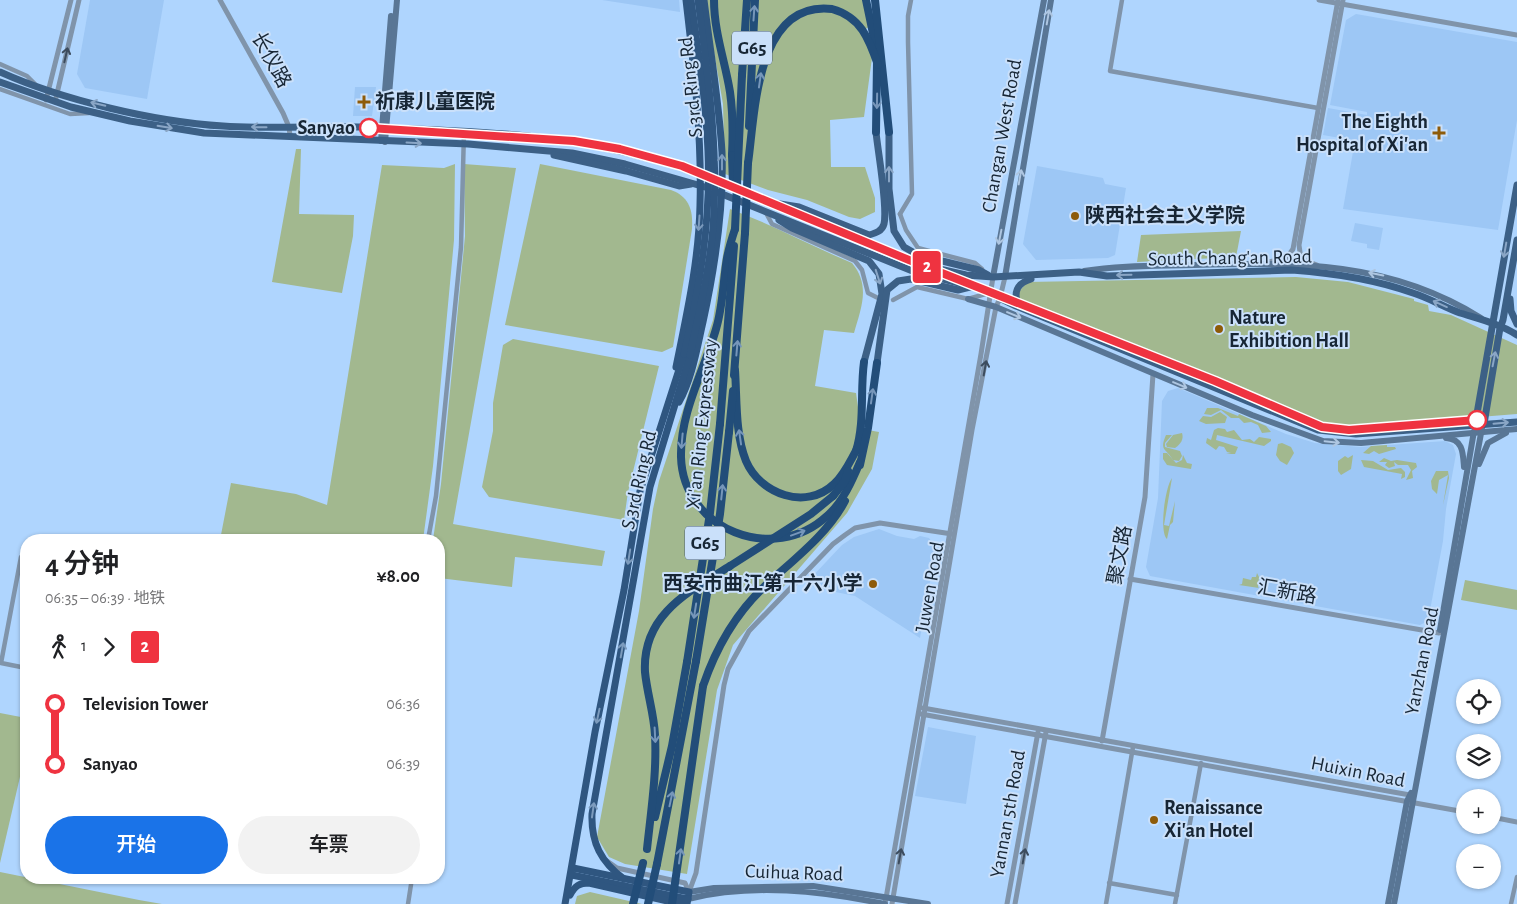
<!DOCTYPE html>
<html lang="zh">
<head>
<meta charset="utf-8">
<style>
  body { margin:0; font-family:"Alegreya Sans","Noto Sans SC",sans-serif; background:#f2f2f2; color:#202124; height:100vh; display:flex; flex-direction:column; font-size:19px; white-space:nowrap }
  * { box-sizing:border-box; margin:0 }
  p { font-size:16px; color:#757577 }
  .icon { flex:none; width:28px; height:28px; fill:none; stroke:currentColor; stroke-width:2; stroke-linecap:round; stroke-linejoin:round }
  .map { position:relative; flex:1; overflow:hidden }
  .details { position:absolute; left:20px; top:534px; width:425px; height:350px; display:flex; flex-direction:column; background:#fff; border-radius:20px; box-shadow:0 1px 4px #0004 }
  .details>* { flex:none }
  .badge { padding:0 10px; border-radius:4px; font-size:18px; line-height:32px }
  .tools { position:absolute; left:1456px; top:679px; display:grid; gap:10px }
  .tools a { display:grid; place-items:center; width:45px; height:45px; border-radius:50%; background:#fff; box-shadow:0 1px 4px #0004; font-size:25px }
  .map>.badge { position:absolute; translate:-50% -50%; box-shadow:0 0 0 2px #fff }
  .legs { display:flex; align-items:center; gap:8px; height:55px; padding:0 25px; font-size:16px }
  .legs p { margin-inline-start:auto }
  .summary { display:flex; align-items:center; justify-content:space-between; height:85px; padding:0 25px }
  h1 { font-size:28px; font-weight:600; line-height:38px }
  .action { display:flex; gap:10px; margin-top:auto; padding:10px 25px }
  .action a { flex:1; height:58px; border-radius:30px; background:#1a73e8; color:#fff; font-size:20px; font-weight:600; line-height:58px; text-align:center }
  .action a+a { background:#f2f2f2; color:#202124 }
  ul { padding:0 25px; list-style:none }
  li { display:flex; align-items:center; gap:18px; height:60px; font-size:19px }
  li i { display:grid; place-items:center; width:8px; height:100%; margin:0 6px; background:currentColor }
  li i::after { content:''; width:12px; height:12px; margin:-6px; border:4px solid; border-radius:50%; background:#fff }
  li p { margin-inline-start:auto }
  li:first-child i { background:linear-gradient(#0000 50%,currentColor 0) }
  li:last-child i { background:linear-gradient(currentColor 50%,#0000 0) }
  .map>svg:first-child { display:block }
</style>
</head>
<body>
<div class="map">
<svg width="1517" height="904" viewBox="0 0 1517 904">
  <rect width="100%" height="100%" fill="#afd5fe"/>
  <g fill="#9dc7f5">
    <path d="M90,0H164L147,99L85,88L77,74Z"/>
    <path d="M602,0H679L680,12Z"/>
    <path d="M1356,14L1517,42V120L1498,230L1343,209L1354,146L1361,148L1362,142L1323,135L1328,108L1367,115V112L1330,105L1346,20Z"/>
    <path d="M355,87H376L372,116H353Z"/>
    <path d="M1037,166L1103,178L1105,184L1126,188L1115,255L1108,258L1036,260L1023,244Z"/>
    <path d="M1355,223L1383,228L1379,250L1367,248V244L1351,241Z"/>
    <path d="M1178,388L1286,434L1315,443L1360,447L1445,441L1453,445L1456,454L1446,509L1443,541L1428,621L1420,625L1150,576L1146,567L1158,498L1162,401L1168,391Z"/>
    <path d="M879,529L897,536L914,539L920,536L929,538L936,548L920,638L855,596L821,589L810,579L842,545L854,537Z"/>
    <path d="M928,727L976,736L966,804L915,796Z"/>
  </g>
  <g fill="#a2b88f">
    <path d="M705,0H865L869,27L862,31L872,58L864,117L830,120L831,167H865L875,198V212L860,219L849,217L807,200L768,190L725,174L723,104Z"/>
    <path d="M296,149H301L299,214L354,215L353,236L342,293L272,282Z"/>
    <path d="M455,164L454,240L433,466L423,540H220L231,483L296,494L327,505L382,165L444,168Z"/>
    <path d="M464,164L516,168L453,524L605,551L602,566L515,557L512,587L439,578V540H433L441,484L465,236Z"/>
    <path d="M540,164L671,190C690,197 693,211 692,229L673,347L662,352L505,325Z"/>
    <path d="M730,209C771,224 811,246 852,263C871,286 861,308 854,333L824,330L815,386L856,393L859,414L857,428L879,432L872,469L847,513L733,645L717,690L687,874L625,864L609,857L597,837L639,611L653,509L659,481L713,320Z"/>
    <path d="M1241,231L1236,257L1137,262L1141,235Z"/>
    <path d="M1296,277L1348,282L1414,299V301L1428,305L1429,311L1451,315L1517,345V414L1354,427L1318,422L1095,331L1026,305L1018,299V293L1027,282Z"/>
    <path d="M513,339L659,366L628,492L624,520L489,497L482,487L493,431V403L503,345Z"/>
    <path d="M1207,408H1218L1238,416L1239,414L1266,426L1271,432L1262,433L1258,425L1251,422L1244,423L1239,418H1231L1221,410L1211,415L1204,414Z"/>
    <path d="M1220,412L1227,417L1225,423L1206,424L1199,421L1203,416L1211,417Z"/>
    <path d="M1218,428L1225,429L1227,432L1234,430L1242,440L1250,439L1254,442L1259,437L1271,439V441L1264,446L1217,435L1216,440L1238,447L1235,454H1226L1231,453L1227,452L1224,447L1219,446L1216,450L1206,443L1207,438L1211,440L1214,430Z"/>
    <path d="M1182,433C1184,439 1181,444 1175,448L1167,447L1166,444L1173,435Z"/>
    <path d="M1166,435H1172L1165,443V447L1180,451L1182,456L1179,461L1173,460C1166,448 1159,451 1166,435Z"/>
    <path d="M1282,443L1291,447L1294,453L1287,465L1280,461L1276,455L1278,444Z"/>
    <path d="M1387,445V447H1395L1396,449L1379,454L1374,451L1369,454L1363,453L1371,446Z"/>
    <path d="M1163,453H1167L1176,463L1182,460L1183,455L1187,463L1192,464L1191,469L1167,465L1163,459Z"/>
    <path d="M1353,455L1351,469L1341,475L1338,471V461L1345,456L1348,458Z"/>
    <path d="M1384,458L1391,461L1397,460L1416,463L1417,467L1412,471L1413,478L1406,480L1411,470L1408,465H1398L1394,462L1395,466L1389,468L1385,465L1387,462H1379Z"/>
    <path d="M1361,460L1373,461L1388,470L1401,468L1405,472V477L1401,479L1402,474L1364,467Z"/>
    <path d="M1440,471H1448L1449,478L1443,505L1448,475L1439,480L1437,494L1432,489L1431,481L1436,471Z"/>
    <path d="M1172,478L1164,525L1169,526L1175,501L1173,522L1170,525L1167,539C1159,532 1165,487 1172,478Z"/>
    <path d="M1257,573L1259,577L1258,587L1259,588L1239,585L1242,584L1243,578L1251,580L1252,577H1256Z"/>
    <path d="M1465,580L1517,590V610L1461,600Z"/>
    <path d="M0,713L26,718V751L0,863Z"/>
    <path d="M0,872L139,900L162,904H0Z"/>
    <path d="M590,892L642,904H575L577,896Z"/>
  </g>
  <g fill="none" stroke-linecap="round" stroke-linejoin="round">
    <g stroke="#8094aa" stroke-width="4.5">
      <path d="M1122,0L1110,71L1318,108"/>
      <path d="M0,64L27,76L36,85"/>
      <path d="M0,89L70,114L89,113"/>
      <path d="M765,211L772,224L855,261L862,270L868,293L878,298"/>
      <path d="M900,214L912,194L908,42V16L911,0"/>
      <path d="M900,214L906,230L918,248L975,263L982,269"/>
      <path d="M893,300L917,287L968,299L989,293"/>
      <path d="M428,540L436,496L461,247L464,131"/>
      <path d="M26,558L21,557L1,663L26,668"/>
      <path d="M1109,883L1177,895"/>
      <path d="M408,904L412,878"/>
      <path d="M1106,904L1133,747"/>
      <path d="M1175,904L1201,763"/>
      <path d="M1511,904L1517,877"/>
    </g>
    <g stroke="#8094aa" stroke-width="5">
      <path d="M220,0L283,113L289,127L290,136"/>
      <path d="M1319,0L1517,35"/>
      <path d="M46,100L71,0"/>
      <path d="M55,102L79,0"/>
      <path d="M1267,262L1286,259L1293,249L1338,0"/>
      <path d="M1317,265L1301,259L1299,245L1343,0"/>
      <path d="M1130,579L1439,633"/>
      <path d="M923,708L1410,795L1411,797"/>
      <path d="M921,714L1465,812"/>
      <path d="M1102,741L1145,497L1153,374"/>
      <path d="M1492,817L1517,822"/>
      <path d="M607,861L617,868L685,883L689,892"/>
      <path d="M689,892L696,873L724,685L728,669L749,631L833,544L845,535L855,528L880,523L952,534"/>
      <path d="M885,904L981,354L993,277"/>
      <path d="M892,904L972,430L996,307L1000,298L1005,277"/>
      <path d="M1007,904L1038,732"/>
      <path d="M1015,904L1046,732"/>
    </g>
    <g stroke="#597695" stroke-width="6">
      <path d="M381,141L391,16"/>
      <path d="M385,142L397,0"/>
      <path d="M1084,271C1120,265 1158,266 1194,265C1298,262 1390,261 1481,318"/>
      <path d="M993,277L1044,0"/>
      <path d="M1005,277L1051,0"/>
      <path d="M968,299L996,307L1252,415L1323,441L1361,443L1517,429"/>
      <path d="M1446,438C1463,439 1463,453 1464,467"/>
      <path d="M1479,464L1488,443L1506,433"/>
      <path d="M1440,630L1474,431"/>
      <path d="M689,892L714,888L813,886L928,904"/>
      <path d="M688,899C753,883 821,891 885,904"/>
      <path d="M1388,904L1407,801L1411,793"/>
      <path d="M1394,904L1482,428"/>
    </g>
    <g stroke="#3c6086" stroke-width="7">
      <path d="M0,72C62,100 155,122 223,126C268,129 314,126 359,127C454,130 551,132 644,157C664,162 686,166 705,175"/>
      <path d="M0,82L71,107L130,121L204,133L468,144L572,153L625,164L705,187"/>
      <path d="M889,132V189L894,231L904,247L918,255L979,270L988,275"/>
      <path d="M554,155L626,171L679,186L691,184"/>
      <path d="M717,180L917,264L966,275L993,277L1079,272L1107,276L1292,270C1333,273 1374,279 1413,293C1429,298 1444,307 1460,313C1479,319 1500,324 1517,335"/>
      <path d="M717,192L915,272L979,288L1016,306L1318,430L1356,434L1517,422"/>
      <path d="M780,204L799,207L869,235C876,233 882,231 884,224C888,206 878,153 876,132"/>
      <path d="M779,220L792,228L869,261L879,274L882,294L864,362"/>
      <path d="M1510,299L1511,311L1517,324"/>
      <path d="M1023,307L1017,302C1014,290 1018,283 1031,279"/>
      <path d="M877,363L887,290L898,281L911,279L958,290L970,287"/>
      <path d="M1484,424L1500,328L1503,320L1517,240"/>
      <path d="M1475,425L1517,185"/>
    </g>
    <g stroke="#2f5680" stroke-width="7">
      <path d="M676,367C687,313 699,260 700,205C702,136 694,68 686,0"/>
      <path d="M679,402C692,379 697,348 703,322C715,267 724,208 722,152C719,101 710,50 704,0"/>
      <path d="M573,868L689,892L687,904"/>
      <path d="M572,875L687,899"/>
      <path d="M624,879C601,862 591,843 592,814L650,487L690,355"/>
      <path d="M570,895C575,886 579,883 589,883L676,903L688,899"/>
      <path d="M565,904L595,732L624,590L640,491L684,354"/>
    </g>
    <g stroke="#224d79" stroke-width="8">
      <path d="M714,0C714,32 725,61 730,92C733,113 733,134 732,155"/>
      <path d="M866,0L876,48"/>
      <path d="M875,0L889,132"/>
      <path d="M742,75L747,0"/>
      <path d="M749,126L755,0"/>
      <path d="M876,132L877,62"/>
      <path d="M748,163C755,116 755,0 832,9C861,17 869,39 878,65"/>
      <path d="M735,229C732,238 729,248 727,258C723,282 723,306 716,329C704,371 680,412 681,457C683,530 774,565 827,516C843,502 852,481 860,462"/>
      <path d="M735,370C737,399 735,434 746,461C760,494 806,511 834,484C845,474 850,461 857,449"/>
      <path d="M734,375L745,233"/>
      <path d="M720,424L734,246"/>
      <path d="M729,432L733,391"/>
      <path d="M856,451C865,422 860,391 864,362"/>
      <path d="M860,465L868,428L877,363"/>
      <path d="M833,496L845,481L848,471"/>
      <path d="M703,686C716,648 735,614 765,586C793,560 827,535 845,501"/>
      <path d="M655,817L672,746L687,662"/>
      <path d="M647,849C651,811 657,773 655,735C654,714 647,693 645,672C642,615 688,592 730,566"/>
      <path d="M657,864L696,661"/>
    </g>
    <g stroke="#2f5680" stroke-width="7">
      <path d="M684,354C700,287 711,220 708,151C706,100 698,50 691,0"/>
      <path d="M690,355C699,313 709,271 713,228C719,151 708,76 698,0"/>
    </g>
    <g stroke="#224d79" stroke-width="8">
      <path d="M732,155L733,185"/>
      <path d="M735,229L742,75"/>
      <path d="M745,233L748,163"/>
      <path d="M730,566L811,514L833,496"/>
      <path d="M696,661L720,514L729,432"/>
      <path d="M687,662L710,513L720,424"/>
      <path d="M633,904L643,863"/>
      <path d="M648,904L657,864"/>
      <path d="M672,904L703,686"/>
    </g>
  </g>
  <defs><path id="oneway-shaft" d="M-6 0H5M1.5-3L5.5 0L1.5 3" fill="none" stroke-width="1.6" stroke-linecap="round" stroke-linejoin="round" transform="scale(1.25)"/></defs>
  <g stroke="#7696ba">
    <use href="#oneway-shaft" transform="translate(754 13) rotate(-86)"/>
    <use href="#oneway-shaft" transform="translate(760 80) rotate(-82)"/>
    <use href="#oneway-shaft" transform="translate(877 101) rotate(91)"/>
    <use href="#oneway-shaft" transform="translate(737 348) rotate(-85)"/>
    <use href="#oneway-shaft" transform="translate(872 396) rotate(-82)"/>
    <use href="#oneway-shaft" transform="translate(740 437) rotate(-98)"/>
    <use href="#oneway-shaft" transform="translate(682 441) rotate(95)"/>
    <use href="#oneway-shaft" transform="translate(722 492) rotate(-84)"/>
    <use href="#oneway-shaft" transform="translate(798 533) rotate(-20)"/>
    <use href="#oneway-shaft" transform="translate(695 611) rotate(99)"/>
    <use href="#oneway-shaft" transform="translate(655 735) rotate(87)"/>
    <use href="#oneway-shaft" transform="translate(671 799) rotate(-78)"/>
    <use href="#oneway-shaft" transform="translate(680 856) rotate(-82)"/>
  </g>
  <g stroke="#aec6e1">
    <use href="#oneway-shaft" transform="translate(1048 17) rotate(-80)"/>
    <use href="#oneway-shaft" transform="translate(1020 177) rotate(-80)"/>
    <use href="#oneway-shaft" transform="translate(1000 237) rotate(101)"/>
    <use href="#oneway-shaft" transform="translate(1376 274) rotate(-168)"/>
    <use href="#oneway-shaft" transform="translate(1014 315) rotate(23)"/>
    <use href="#oneway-shaft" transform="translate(1180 385) rotate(23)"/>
    <use href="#oneway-shaft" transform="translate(1332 442) rotate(6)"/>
  </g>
  <g stroke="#3c4c5e">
    <use href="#oneway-shaft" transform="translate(66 55) rotate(-77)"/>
    <use href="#oneway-shaft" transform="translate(985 368) rotate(-80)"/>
    <use href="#oneway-shaft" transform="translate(900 856) rotate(-80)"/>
    <use href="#oneway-shaft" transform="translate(1024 856) rotate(-80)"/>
  </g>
  <g stroke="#8aa6c6">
    <use href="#oneway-shaft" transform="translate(98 104) rotate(-167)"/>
    <use href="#oneway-shaft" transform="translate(165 127) rotate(9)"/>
    <use href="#oneway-shaft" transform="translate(259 127) rotate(-179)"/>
    <use href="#oneway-shaft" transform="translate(414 143) rotate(3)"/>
    <use href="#oneway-shaft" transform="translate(889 174) rotate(-90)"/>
    <use href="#oneway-shaft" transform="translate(1505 250) rotate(100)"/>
    <use href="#oneway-shaft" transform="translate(1124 275) rotate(179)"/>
    <use href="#oneway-shaft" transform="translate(878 277) rotate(72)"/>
    <use href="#oneway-shaft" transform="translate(1440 304) rotate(-156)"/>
    <use href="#oneway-shaft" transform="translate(1494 359) rotate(-79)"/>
    <use href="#oneway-shaft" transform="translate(1501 423) rotate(-5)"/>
  </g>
  <g stroke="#7c9bbd">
    <use href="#oneway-shaft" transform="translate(722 162) rotate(-90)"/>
    <use href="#oneway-shaft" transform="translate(699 223) rotate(94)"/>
    <use href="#oneway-shaft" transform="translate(629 557) rotate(99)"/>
    <use href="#oneway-shaft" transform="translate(622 650) rotate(-80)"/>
    <use href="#oneway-shaft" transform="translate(598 716) rotate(102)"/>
    <use href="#oneway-shaft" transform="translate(593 810) rotate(-82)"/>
  </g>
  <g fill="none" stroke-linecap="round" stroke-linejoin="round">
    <defs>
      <path id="line-1" d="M369,128L574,141L620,149L682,166L909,260L1215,381L1322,427L1349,430L1477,420"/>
    </defs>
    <use href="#line-1" stroke="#fff" stroke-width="11"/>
    <use href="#line-1" stroke="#ef3340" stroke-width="8"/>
  </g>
  <g fill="#8e5b09" stroke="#cae0fa" stroke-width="2">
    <path d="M361.5 94.5h5v5h5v5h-5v5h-5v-5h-5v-5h5z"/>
    <path d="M1436.5 125.5h5v5h5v5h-5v5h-5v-5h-5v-5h5z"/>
    <circle cx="1075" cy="216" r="5"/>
    <circle cx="1219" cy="329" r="5"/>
    <circle cx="873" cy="584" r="5"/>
    <circle cx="1154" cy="820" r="5"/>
  </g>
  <g fill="#fff" stroke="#ef3340" stroke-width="2.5">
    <circle cx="369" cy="128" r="9"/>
    <circle cx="1477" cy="420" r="9"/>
  </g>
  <g text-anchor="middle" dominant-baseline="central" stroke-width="4" stroke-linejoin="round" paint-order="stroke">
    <g fill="#cae0fa" stroke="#4d5e70" stroke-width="1">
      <rect x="732" y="31.5" width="40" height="33" rx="4"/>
      <rect x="685" y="526.5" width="40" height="33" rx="4"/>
    </g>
    <g font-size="19" font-weight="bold" fill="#172635">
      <text x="752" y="48">G65</text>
      <text x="705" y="543">G65</text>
    </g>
    <g font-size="20" fill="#172635" stroke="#cae0fa">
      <text transform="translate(271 60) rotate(61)">长仪路</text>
      <text transform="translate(691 87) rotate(-96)">S 3rd Ring Rd</text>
      <text transform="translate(1002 136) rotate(-80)">Changan West Road</text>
      <text transform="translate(1230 258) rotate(-1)">South Chang'an Road</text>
      <text transform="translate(702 424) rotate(-84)">Xi'an Ring Expressway</text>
      <text transform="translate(639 480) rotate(-77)">S 3rd Ring Rd</text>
      <text transform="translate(1120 555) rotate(-80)">聚文路</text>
      <text transform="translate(930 587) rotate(-80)">Juwen Road</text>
      <text transform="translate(1287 592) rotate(10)">汇新路</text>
      <text transform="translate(1422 661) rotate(-79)">Yanzhan Road</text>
      <text transform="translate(1358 772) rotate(11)">Huixin Road</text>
      <text transform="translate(1008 814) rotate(-80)">Yannan 5th Road</text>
      <text transform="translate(794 873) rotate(2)">Cuihua Road</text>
    </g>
    <g font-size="20" font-weight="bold" fill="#172635" stroke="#cae0fa" text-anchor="start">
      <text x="375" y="102">祈康儿童医院</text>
      <text x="1428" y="122" text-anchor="end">The Eighth<tspan x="1428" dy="23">Hospital of Xi'an</tspan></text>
      <text x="1085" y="216">陕西社会主义学院</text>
      <text x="1229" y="318">Nature<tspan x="1229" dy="23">Exhibition Hall</tspan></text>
      <text x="863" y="584" text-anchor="end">西安市曲江第十六小学</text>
      <text x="1164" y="808">Renaissance<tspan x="1164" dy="23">Xi'an Hotel</tspan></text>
    </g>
    <g font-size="20" font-weight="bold" fill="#172635" stroke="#cae0fa" text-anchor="end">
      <text x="355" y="128">Sanyao</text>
    </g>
  </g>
</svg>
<div class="tools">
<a><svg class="icon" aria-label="locate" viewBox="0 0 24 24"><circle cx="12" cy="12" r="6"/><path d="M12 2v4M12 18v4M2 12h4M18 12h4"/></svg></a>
<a><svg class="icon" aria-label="layers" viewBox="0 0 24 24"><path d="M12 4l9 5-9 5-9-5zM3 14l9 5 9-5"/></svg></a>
<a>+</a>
<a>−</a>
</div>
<b class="badge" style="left:927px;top:267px;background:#ef3340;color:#fff">2</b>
<section class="details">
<div class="summary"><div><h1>4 分钟</h1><p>06:35 – 06:39 · 地铁</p></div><b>¥8.00</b></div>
<div class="legs"><svg class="icon" aria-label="walk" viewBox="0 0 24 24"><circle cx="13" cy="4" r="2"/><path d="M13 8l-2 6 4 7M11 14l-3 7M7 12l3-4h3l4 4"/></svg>1<svg class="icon" aria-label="forward" viewBox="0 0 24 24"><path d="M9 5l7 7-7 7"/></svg><b class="badge" style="background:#ef3340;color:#fff">2</b></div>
<ul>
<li><i style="color:#ef3340"></i><b>Television Tower</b><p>06:36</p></li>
<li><i style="color:#ef3340"></i><b>Sanyao</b><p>06:39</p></li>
</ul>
<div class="action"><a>开始</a><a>车票</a></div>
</section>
</div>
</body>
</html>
